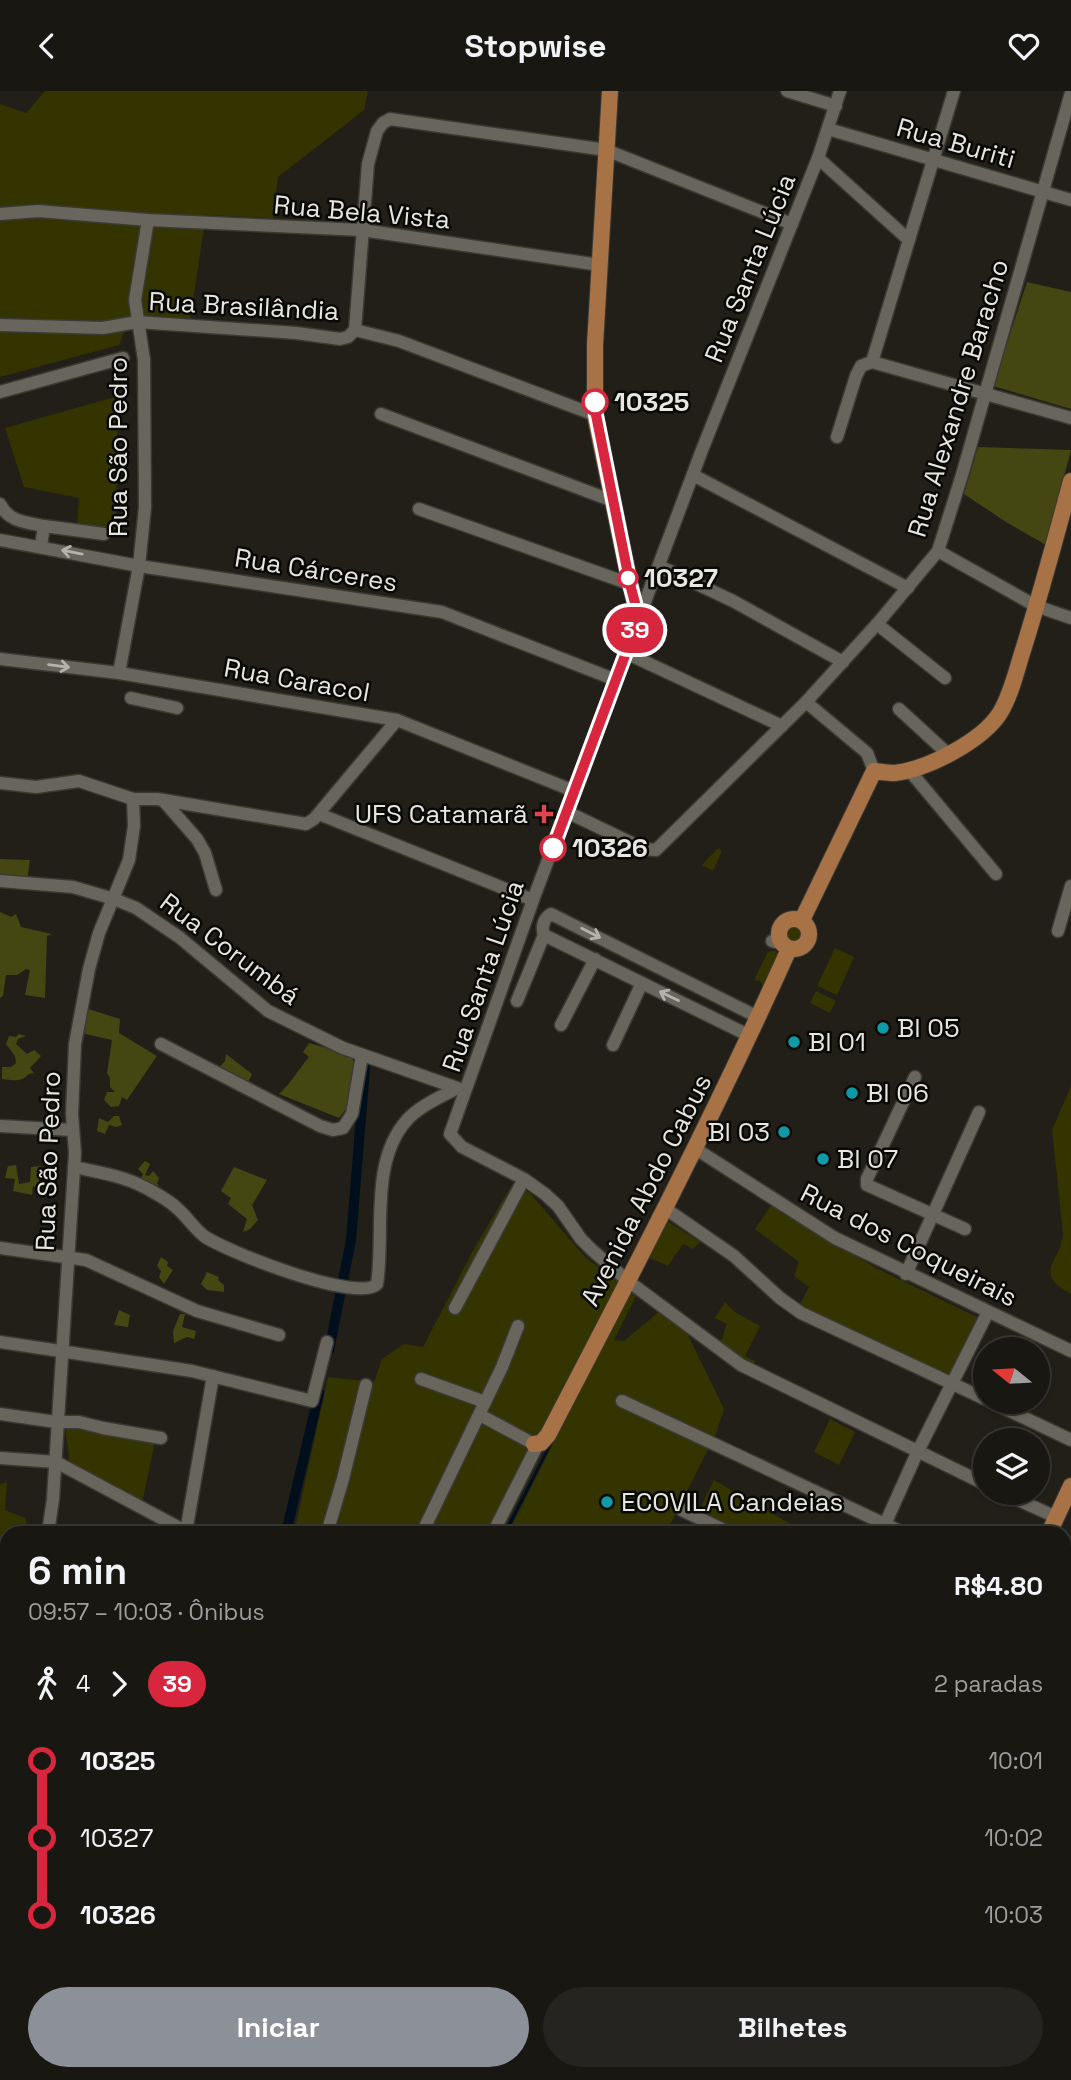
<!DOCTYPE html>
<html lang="pt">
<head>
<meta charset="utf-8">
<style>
  body { margin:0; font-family:"Space Grotesk",sans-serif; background:#262420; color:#f1f3f6; height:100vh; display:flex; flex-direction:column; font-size:26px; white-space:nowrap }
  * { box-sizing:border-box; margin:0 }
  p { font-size:23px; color:#9f9f9f }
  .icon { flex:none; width:38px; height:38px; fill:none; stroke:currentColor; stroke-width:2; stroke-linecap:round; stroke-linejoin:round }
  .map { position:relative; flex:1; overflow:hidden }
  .drawer { position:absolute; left:0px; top:1435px; width:1071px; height:555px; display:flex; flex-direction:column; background:#191712; border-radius:21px 21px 0 0; box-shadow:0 2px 5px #0004,0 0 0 2px #373632 }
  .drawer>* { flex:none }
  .badge { padding:0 14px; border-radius:23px; font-size:24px; line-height:46px }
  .needle { width:46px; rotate:288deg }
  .tools { position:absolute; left:973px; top:1246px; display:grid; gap:14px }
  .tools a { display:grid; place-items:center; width:77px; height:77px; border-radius:50%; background:#191712; box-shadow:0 2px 5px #0004,0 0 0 2px #373632; font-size:35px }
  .map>.badge { position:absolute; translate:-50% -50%; box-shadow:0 0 0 4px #fff }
  .legs { display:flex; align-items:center; gap:10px; height:77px; padding:0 28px; font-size:23px }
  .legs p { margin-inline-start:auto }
  .summary { display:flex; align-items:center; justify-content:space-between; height:119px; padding:0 28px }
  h1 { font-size:38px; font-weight:600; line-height:52px }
  .button { display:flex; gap:14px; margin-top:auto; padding:14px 28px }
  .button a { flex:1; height:80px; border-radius:42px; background:#8c9099; color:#fff; font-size:28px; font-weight:600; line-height:80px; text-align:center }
  .button a+a { background:#262420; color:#f1f3f6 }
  ul { padding:0 28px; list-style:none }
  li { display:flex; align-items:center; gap:24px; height:77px; font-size:26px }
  li i { display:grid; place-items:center; width:10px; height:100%; margin:0 9px; background:currentColor }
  li i::after { content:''; width:18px; height:18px; margin:-9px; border:5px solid; border-radius:50%; background:#191712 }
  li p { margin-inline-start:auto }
  li:first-child i { background:linear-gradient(#0000 50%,currentColor 0) }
  li:last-child i { background:linear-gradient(currentColor 50%,#0000 0) }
  header { display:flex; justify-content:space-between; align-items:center; height:91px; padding:0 28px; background:#191712; font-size:32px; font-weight:600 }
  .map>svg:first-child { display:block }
</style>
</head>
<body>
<header><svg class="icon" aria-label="back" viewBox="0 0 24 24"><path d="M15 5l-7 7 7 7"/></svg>Stopwise<svg class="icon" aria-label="heart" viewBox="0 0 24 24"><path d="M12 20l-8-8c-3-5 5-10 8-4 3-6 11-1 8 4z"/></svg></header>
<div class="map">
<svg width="1071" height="1989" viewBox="0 0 1071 1989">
  <rect width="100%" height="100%" fill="#211f18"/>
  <g fill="#333400">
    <path d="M45,0H368L364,19L278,86L273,127L206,124L189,236L130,226L119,254L0,286V13L26,22Z"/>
    <path d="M118,305L116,442L77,434L79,407L24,396L5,337Z"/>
    <path d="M718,757L722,760L713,780L702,774Z"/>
    <circle cx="794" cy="843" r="12"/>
    <path d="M835,857L854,866L837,904L817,895Z"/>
    <path d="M772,860H776L778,865L765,899L760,890L754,889L768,861Z"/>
    <path d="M816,900L836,910L830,922L810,912Z"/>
    <path d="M1071,995V1203C1031,1181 1061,1171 1063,1143L1052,1039Z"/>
    <path d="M513,1092L530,1102L585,1166L618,1191L497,1442H294L328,1286L374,1291L382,1268L404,1253L423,1256L475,1156Z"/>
    <path d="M772,1113L876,1177L979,1227L950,1285L798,1217L809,1196L794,1185L799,1171L755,1138Z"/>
    <path d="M664,1128L700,1151L693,1158L683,1153L668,1175L645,1165Z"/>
    <path d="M630,1200L637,1203L614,1249L624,1250L660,1220L688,1244L724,1318L715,1345L666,1442H508Z"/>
    <path d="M725,1211L735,1221L760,1235L745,1265L755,1270L753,1278L719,1256L727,1233L715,1227Z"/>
    <path d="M830,1328L855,1341L839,1374L814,1361Z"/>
    <path d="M65,1335L156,1346L141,1417L70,1375Z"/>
    <path d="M714,1389L794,1435L789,1442H734L697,1424Z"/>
    <path d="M7,1391L5,1419L25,1427L30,1442H7V1479H0V1393Z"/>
  </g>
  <g fill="#454712">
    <path d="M1027,191L1071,201V318L993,295Z"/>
    <path d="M978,356L1071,359L1046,454L1006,431L964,403Z"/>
    <path d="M0,768L30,769L27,790L0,788Z"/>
    <path d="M0,821L11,826L16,823L21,836L52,843L47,845L45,907L25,904L30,879L26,878L17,884H6L3,905L0,907Z"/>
    <path d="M85,917L120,928L119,942L157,965L127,1009L122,1006L119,1015L111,1016L104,1009L107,1001H115L110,996V987L107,982L112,949L81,942Z"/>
    <path d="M19,943L26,945L18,948L16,953L27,963L34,959L41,965L30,977L34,982L29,983C21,992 13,989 2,988V976H11L16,972L15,965L6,953L9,945L16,946Z"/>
    <path d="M309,952L350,964L358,978L346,1018L339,1027L279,1003C291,992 298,979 309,966L303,961Z"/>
    <path d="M226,963L252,983L247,994L219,977L225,970Z"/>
    <path d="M114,1025H119L122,1034L116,1036L109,1034L105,1043L97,1040L99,1027L108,1031Z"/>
    <path d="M145,1070L150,1073L145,1084L149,1085L153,1080L159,1087L157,1093L159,1094L153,1099L138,1092L143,1083L138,1078Z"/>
    <path d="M16,1074L19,1093L30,1091L31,1076L41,1075L39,1091L44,1093V1097L38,1099L33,1095L32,1104L13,1100L15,1088L5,1087L8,1075Z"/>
    <path d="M234,1076L267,1089L252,1114L258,1129L250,1138L243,1141L247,1128L228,1113L231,1107L221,1100Z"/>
    <path d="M161,1166L168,1171L167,1175L173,1179L164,1193L159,1186L161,1180L157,1175Z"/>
    <path d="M207,1181L219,1186L218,1189L224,1194V1201L207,1199L201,1193Z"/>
    <path d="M119,1219L130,1224L128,1236L114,1234Z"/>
    <path d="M180,1223H185L182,1236L196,1240L194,1248L187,1246L174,1252L173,1240Z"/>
    <path d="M1071,1652V1920L1065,1928L1064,1655Z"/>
  </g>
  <g fill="#010f1c">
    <path d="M628,1202L507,1442H503Z"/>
    <path d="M0,1610H7V1983H681L682,1989H0Z"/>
    <path d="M780,1983H842L848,1989H785Z"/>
  </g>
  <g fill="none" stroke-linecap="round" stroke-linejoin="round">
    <g stroke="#010f1c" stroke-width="10">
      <path d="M329,1259L351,1149L365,977"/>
      <path d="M286,1442L319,1302"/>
    </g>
    <defs>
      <g id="minor">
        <path d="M787,0L836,15"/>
        <path d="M840,0L818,67L702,359L533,809L450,1043L462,1056L524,1088L545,1103L558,1115L581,1148L592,1159L628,1190L741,1274L985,1393"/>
        <path d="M828,38L1071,109"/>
        <path d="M818,67L909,149"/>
        <path d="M0,123L38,120L148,129L362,139L600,174"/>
        <path d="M0,234L103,237L137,231L296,242L340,248L348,246L355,239"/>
        <path d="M355,239L368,73L377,40L383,32L390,28L606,59L792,133"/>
        <path d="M355,239L399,250L595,324"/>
        <path d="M872,271L954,0"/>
        <path d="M0,301L123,267"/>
        <path d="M381,323L613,410"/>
        <path d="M837,346L856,285L861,275L872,271L1071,327"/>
        <path d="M693,384L908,497"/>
        <path d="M0,413C9,431 25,431 44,435L41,455"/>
        <path d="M419,418L630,493"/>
        <path d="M44,435L104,443"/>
        <path d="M0,449L139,475L442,521L616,589"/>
        <path d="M938,460L1036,515L1071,527"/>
        <path d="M659,475L733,510L843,571"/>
        <path d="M877,533L945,587"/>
        <path d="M626,562L782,635"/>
        <path d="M0,568L119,582L397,629L574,700"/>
        <path d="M119,582L139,475L145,416L144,269L135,209L148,129"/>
        <path d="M131,607L177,617"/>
        <path d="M806,611L867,662L874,680"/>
        <path d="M899,618L948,663"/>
        <path d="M909,679L996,783"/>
        <path d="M0,692L36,696L79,690L133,708H157L306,733L314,728L397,629"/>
        <path d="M163,709L197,748L205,762L216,799"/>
        <path d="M567,721L644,758L656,759L806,611L877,533L938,460L962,384L1071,2"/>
        <path d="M319,723L533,809"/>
        <path d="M0,790L73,796L114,808L136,817L179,846L268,920L343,957L463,999"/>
        <path d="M1058,840L1071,795"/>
        <path d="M544,844L750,945"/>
        <path d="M772,850L775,851L779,847"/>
        <path d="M517,910L544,844C541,836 544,827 551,823L758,926"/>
        <path d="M561,934L595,868"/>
        <path d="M161,953L320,1035L333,1039L343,1037L352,1023L362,964"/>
        <path d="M613,954L642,892"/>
        <path d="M915,986L867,1088V1094L965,1138"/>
        <path d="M0,1035L72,1039"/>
        <path d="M696,1058L835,1147L1071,1260"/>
        <path d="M74,1076C98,1081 124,1085 146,1097C157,1103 169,1109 178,1118C187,1126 194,1137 204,1145C225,1160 359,1213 377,1193C385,1143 369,1071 407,1029C419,1015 441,1006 457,997"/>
        <path d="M666,1118L734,1165L780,1207L801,1222L985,1308"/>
        <path d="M0,1157L86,1169L197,1220L279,1244"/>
        <path d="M906,1183L979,1021"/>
        <path d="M455,1217L524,1088"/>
        <path d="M0,1251L192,1280L312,1310L327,1251"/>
        <path d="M421,1288L485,1311"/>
        <path d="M622,1310L904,1442"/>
        <path d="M991,1311L1071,1349"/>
        <path d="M0,1323L56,1331H79L103,1337L161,1347"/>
        <path d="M480,1324L534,1353"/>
        <path d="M0,1367L56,1371L189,1442"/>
        <path d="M1003,1402L1056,1426"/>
        <path d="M682,1419L730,1442"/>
        <path d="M186,1441L213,1285"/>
        <path d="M48,1442L53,1408L75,1062L72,1023L75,953L89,878L99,842L129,769L134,735L133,708"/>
        <path d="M327,1442L343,1388L366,1294"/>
        <path d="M422,1442L502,1276L518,1235"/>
        <path d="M493,1442L538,1353"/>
        <path d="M881,1442L917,1362L988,1221"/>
        <path d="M0,1587H7"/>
        <path d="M1064,1944L1071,1933"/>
        <path d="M856,1983L863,1989"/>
        <path d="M1036,1989L1040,1983"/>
      </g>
      <g id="major">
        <path d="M610,0L595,254V324L630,493L639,527"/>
        <circle cx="794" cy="843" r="15"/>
        <path d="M802,829L874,680C881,681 888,682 895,682C928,678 982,650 1000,622C1012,602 1017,577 1024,556C1041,501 1056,446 1071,390"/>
        <path d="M534,1353L541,1352L548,1344C632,1183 715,1023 789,858"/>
        <path d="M1049,1442L1071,1395"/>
      </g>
    </defs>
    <use href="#minor" stroke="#3b3935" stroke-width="15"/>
    <use href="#major" stroke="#3b3935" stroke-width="18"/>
    <use href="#minor" stroke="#68655d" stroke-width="12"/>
    <use href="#major" stroke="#a77246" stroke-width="16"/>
  </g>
  <defs><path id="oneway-shaft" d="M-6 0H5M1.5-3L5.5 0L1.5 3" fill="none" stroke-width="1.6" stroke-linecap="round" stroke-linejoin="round" transform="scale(1.75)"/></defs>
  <g stroke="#b4b2ac">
    <use href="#oneway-shaft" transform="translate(72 461) rotate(-169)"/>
    <use href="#oneway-shaft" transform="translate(59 575) rotate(7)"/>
    <use href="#oneway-shaft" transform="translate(591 842) rotate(27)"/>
    <use href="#oneway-shaft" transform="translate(669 905) rotate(-154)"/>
  </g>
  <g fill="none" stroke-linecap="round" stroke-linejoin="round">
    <defs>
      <path id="line-1" d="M553,757L639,527L630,493L596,324L595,311"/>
    </defs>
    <use href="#line-1" stroke="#fff" stroke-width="16"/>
    <use href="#line-1" stroke="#d7263d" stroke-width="10"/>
  </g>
  <g fill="#fff" stroke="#d7263d" stroke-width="3.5">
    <circle cx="595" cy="311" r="12"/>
    <circle cx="628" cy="487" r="9"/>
    <circle cx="553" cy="757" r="12"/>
  </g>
  <path fill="#e0444e" stroke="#090906" stroke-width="2.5" d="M540.5 712.5h7v7h7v7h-7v7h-7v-7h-7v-7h7z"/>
  <g fill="#0f9aa8" stroke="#090906" stroke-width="2.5">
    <circle cx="883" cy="937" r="7"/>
    <circle cx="794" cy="951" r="7"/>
    <circle cx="852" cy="1002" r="7"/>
    <circle cx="784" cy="1041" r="7"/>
    <circle cx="823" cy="1068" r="7"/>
    <circle cx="607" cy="1411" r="7"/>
  </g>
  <g text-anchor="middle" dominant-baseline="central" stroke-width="5" stroke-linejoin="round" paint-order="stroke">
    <g font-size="26" fill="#e7e6e1" stroke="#090906">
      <text transform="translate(956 52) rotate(16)">Rua Buriti</text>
      <text transform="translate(362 121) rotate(5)">Rua Bela Vista</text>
      <text transform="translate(750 177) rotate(-68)">Rua Santa Lúcia</text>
      <text transform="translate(244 215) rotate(3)">Rua Brasilândia</text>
      <text transform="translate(958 307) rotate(-73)">Rua Alexandre Baracho</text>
      <text transform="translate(118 356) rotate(-90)">Rua São Pedro</text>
      <text transform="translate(316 479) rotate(9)">Rua Cárceres</text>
      <text transform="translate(297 589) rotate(10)">Rua Caracol</text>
      <text transform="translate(230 858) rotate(37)">Rua Corumbá</text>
      <text transform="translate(483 885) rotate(-71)">Rua Santa Lúcia</text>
      <text transform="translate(48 1070) rotate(-88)">Rua São Pedro</text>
      <text transform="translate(646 1099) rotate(-63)">Avenida Abdo Cabus</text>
      <text transform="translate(909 1154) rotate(27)">Rua dos Coqueirais</text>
    </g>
    <g font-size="26" font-weight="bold" fill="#e7e6e1" stroke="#090906" text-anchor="start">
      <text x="614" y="311">10325</text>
      <text x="644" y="487">10327</text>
      <text x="572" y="757">10326</text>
    </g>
    <g font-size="26" fill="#e7e6e1" stroke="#090906" text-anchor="start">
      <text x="528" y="723" text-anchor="end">UFS Catamarã</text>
      <text x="897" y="937">Bl 05</text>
      <text x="808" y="951">Bl 01</text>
      <text x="866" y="1002">Bl 06</text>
      <text x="770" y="1041" text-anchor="end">Bl 03</text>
      <text x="837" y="1068">Bl 07</text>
      <text x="621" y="1411">ECOVILA Candeias</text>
    </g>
  </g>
</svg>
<div class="tools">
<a><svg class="needle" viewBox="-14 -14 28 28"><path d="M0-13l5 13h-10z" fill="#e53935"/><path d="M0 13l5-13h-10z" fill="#9f9f9f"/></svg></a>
<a><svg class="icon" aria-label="layers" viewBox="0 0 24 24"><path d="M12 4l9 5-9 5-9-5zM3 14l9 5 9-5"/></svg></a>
</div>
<b class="badge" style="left:635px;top:539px;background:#d7263d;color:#fff">39</b>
<section class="drawer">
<div class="summary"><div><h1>6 min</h1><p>09:57 – 10:03 · Ônibus</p></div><b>R$4.80</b></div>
<div class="legs"><svg class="icon" aria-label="walk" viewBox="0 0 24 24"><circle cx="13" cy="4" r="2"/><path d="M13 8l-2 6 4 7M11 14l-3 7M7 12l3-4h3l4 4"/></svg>4<svg class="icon" aria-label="forward" viewBox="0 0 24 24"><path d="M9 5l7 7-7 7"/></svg><b class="badge" style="background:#d7263d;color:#fff">39</b><p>2 paradas</p></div>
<ul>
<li><i style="color:#d7263d"></i><b>10325</b><p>10:01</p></li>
<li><i style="color:#d7263d"></i><span>10327</span><p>10:02</p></li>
<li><i style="color:#d7263d"></i><b>10326</b><p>10:03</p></li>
</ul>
<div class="button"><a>Iniciar</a><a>Bilhetes</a></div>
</section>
</div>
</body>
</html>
